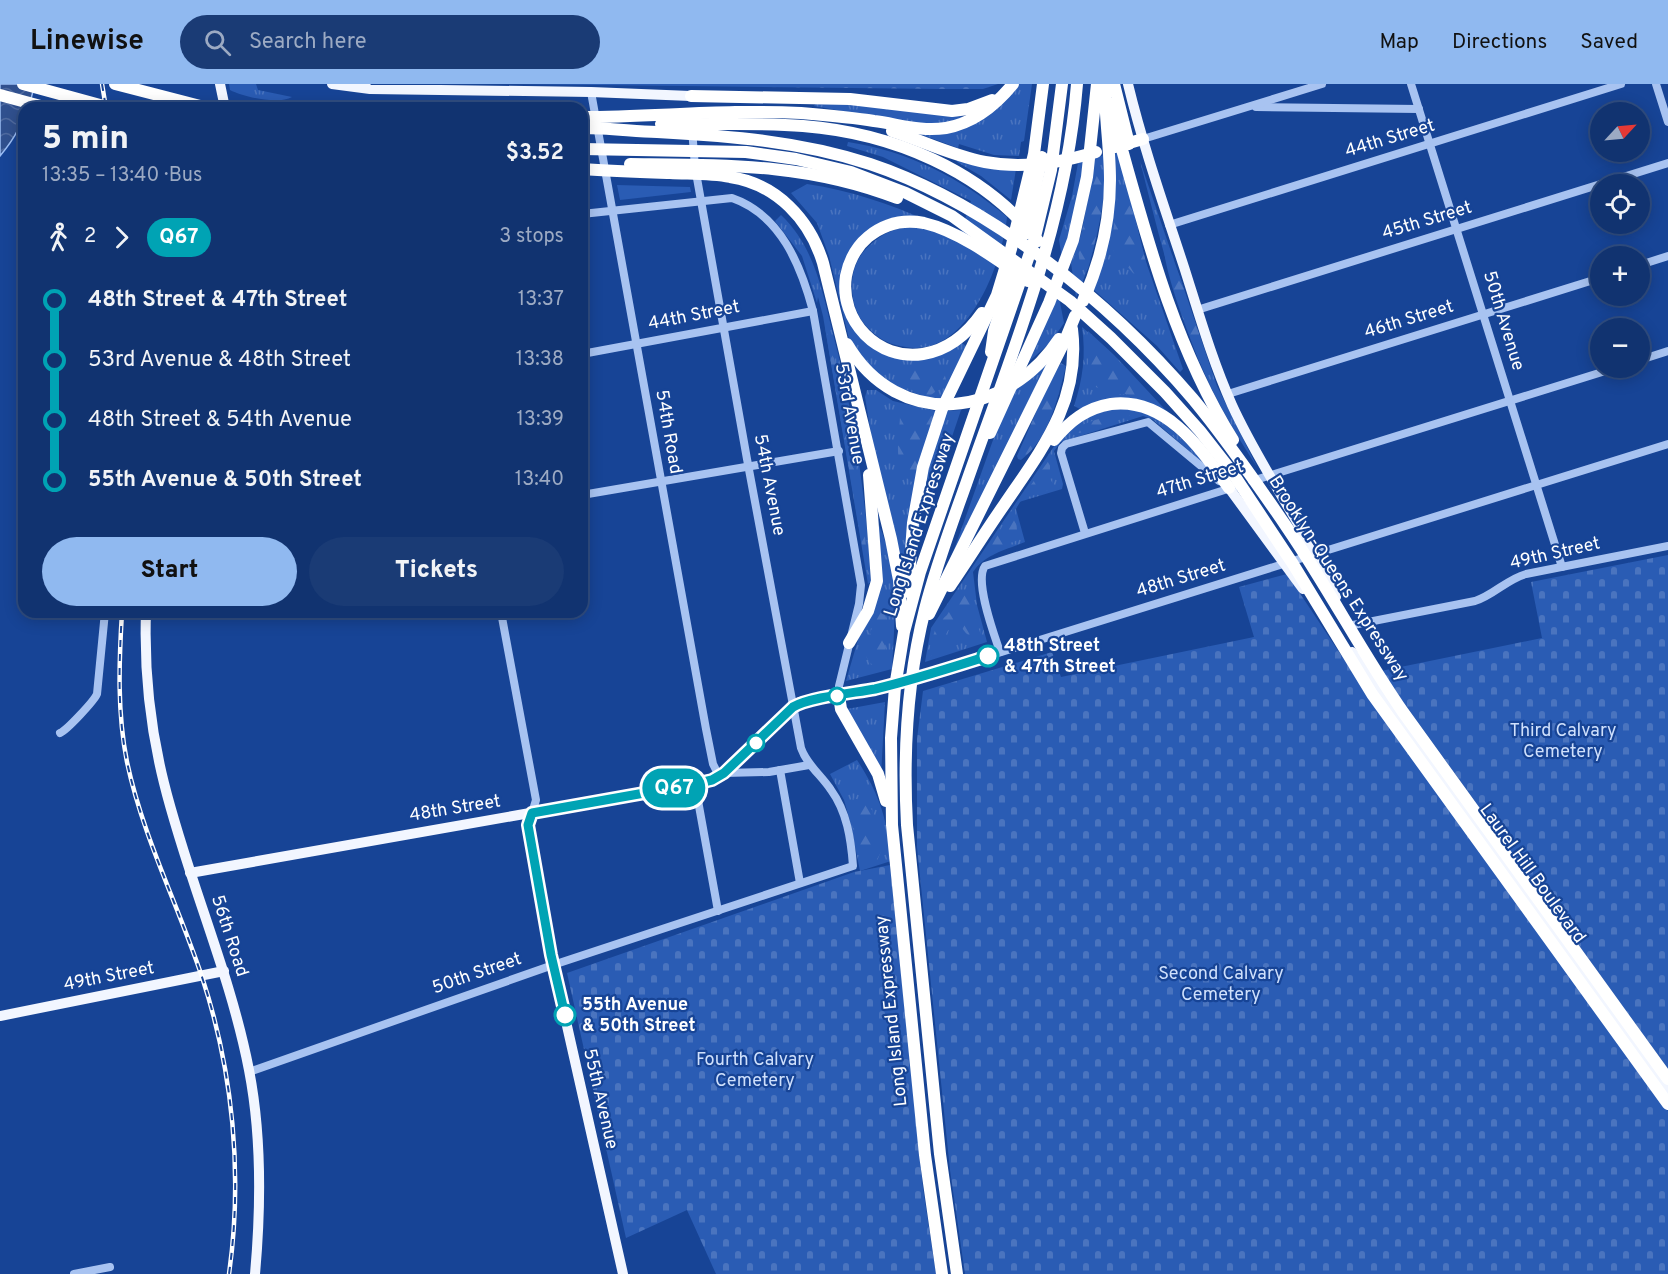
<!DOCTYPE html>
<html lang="en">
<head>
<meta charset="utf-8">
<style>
  body { margin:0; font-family:Overpass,sans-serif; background:#1a3b75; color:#f1f3f6; height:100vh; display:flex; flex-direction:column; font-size:22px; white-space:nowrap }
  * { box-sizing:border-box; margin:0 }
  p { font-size:20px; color:#9caac3 }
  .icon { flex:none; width:33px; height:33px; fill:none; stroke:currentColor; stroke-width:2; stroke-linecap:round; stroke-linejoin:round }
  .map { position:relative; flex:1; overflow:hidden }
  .drawer { position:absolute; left:18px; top:18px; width:570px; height:516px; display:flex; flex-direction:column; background:#113370; border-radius:18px; box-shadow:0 3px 15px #0003,0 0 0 2px #304e83 }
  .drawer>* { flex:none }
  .badge { padding:0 12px; border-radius:20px; font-size:21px; line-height:39px }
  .needle { width:39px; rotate:64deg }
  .tools { position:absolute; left:1590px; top:18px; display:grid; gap:12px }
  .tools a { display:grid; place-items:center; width:60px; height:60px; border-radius:50%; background:#113370; box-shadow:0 3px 15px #0003,0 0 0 2px #304e83; font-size:30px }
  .map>.badge { position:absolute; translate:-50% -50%; box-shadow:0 0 0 3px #fff }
  .legs { display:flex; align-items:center; gap:9px; height:66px; padding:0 24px; font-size:20px }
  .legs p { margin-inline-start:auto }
  .headline { display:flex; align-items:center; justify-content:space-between; height:102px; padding:0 24px }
  h1 { font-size:33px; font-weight:800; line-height:45px }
  .primary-button { display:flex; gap:12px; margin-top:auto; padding:12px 24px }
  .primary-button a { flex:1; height:69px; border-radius:36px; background:#90b9f0; color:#111; font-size:24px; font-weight:800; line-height:69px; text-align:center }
  .primary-button a+a { background:#1a3b75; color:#f1f3f6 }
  ul { padding:0 24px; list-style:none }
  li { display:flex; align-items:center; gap:21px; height:60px; font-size:22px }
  li i { display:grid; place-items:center; width:9px; height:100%; margin:0 8px; background:currentColor }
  li i::after { content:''; width:15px; height:15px; margin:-8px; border:4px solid; border-radius:50%; background:#113370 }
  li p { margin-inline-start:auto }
  li:first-child i { background:linear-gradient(#0000 50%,currentColor 0) }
  li:last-child i { background:linear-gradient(currentColor 50%,#0000 0) }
  header { display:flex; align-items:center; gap:36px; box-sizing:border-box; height:84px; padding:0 30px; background:#90b9f0; color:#111 }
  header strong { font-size:28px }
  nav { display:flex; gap:33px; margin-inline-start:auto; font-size:21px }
  .search { width:420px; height:54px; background:#1a3b75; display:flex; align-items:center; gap:15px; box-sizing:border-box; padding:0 21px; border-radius:33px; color:#9caac3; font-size:22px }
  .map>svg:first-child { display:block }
</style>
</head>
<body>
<header>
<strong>Linewise</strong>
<div class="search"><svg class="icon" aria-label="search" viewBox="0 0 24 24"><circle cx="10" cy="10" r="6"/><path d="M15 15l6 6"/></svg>Search here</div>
<nav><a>Map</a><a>Directions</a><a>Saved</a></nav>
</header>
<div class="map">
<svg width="1668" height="1190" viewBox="0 0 1668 1190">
  <defs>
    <pattern id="grass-tufts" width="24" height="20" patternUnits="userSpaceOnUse" patternTransform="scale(1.5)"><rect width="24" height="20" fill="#2a5cb4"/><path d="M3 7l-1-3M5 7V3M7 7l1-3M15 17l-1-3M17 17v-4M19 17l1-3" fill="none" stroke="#4a74bf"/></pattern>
    <pattern id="forest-firs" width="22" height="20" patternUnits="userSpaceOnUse" patternTransform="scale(1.5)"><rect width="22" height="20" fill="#2a5cb4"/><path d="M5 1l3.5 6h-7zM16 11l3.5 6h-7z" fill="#4a74bf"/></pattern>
    <pattern id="cemetery-stones" width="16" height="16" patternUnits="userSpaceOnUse" patternTransform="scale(1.5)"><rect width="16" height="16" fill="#2a5cb4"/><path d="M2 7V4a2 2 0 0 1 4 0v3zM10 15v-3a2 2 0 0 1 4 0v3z" fill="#4a74bf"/></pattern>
    <pattern id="water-waves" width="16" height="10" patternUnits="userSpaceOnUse" patternTransform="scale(1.5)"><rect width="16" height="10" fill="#30508e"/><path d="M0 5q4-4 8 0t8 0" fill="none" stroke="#4f6a9f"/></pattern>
  </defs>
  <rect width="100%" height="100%" fill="#174496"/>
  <g fill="url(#grass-tufts)">
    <path d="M229,0H256L258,6L292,13C278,21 244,13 230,6Z"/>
    <path d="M1018,0H1032L1024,57L1021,58L1019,72L994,71L959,60L958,64L917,49L938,50Z"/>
    <path d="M817,18L851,20L965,33L941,40H915L814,22Z"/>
    <path d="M848,58C908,67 961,94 1007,133C1002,181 967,274 906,263C894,261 887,259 877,252C861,240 853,225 852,206C851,189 857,172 870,161C900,134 924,143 958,157L971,117L883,73L847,62Z"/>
    <path d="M1119,67L1145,175L1183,285L1180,288L1157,262L1094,206L1105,174L1111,142L1113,68Z"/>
    <path d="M1105,71C1105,120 1097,168 1076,213L1071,179L1082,148L1095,73Z"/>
    <path d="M958,75L1016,85L1011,116L981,92L957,78Z"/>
    <path d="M1086,76L1082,105L1062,174L1059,156L1072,112L1078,79Z"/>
    <path d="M1140,77L1217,302L1257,383C1235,349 1213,312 1198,274C1173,210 1157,144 1140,77Z"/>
    <path d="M807,100C852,107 887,119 928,137C919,135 909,132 900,133C861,136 854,170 840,200L855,247L882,270L907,276L962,259L966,262L940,318L883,298L851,263L829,172L817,139L791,109Z"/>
    <path d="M781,131C813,161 822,205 832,246C854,329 866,412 871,498L868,500L823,232L818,213L817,219L802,172L775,137Z"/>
    <path d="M1057,203L1064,239L1051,258L1024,282Z"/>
    <path d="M1082,243L1118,275L1173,334L1137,317L1080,325L1074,322C1083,295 1086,271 1082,243Z"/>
    <path d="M1049,276L945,491L998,342L1014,304L1023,301Z"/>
    <path d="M867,306H876L893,317L936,327L905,490L901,493L876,382L865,313Z"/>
    <path d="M1126,324C1160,330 1176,349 1199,372L1201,377L1152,335L1143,332L1061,358L1054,367L1063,400L1062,405L1019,418L1016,425L1025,458C1005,466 985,470 973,488L977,521L987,558L925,578L931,544L1059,355C1079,333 1097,327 1126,324Z"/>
    <path d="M961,326L929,421L922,420L920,443L917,444L927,384L946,327Z"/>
    <path d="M879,441C899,486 895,537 892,585L846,597C861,546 878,493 879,441Z"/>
    <path d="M885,618L881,692L847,625Z"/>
    <path d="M857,676C880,711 888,737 891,777L860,787L850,737L844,716L830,690Z"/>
  </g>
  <g fill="url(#forest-firs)">
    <path d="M1105,88C1105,119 1097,150 1089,181L1088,185L1084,186L1080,181L1078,164L1091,106L1098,89Z"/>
    <path d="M1121,102L1127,105L1147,182L1144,191L1140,193L1133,189L1111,164L1117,118Z"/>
    <path d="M1164,155L1180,193L1208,277L1207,282H1204L1199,277C1189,251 1160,179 1164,155Z"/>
    <path d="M825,243L830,256L854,364L867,470L863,467Z"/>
    <path d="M1088,247L1114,271L1145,309L1146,316L1140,317L1127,310H1112L1089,300C1086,289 1089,279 1088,268C1088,260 1086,255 1088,247Z"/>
    <path d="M1061,279L1066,282C1058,314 1049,355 1021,376L1018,375L1017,372L1051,294Z"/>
    <path d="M886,283L926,286L943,285L947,299L927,314C921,309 919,306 915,300C909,292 897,290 888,288Z"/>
    <path d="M910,328L934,332L915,395L912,398C892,386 899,353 900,333Z"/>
    <path d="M1126,328L1132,331L1084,348L1073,350C1078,337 1112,332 1126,328Z"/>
    <path d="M1050,375V395L1056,404L1022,415L1015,426L1018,456L995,465L985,471L1011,428Z"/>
    <path d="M970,503L975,534L981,551L975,554C964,552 962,541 955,534C946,547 943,562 930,573V562L937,540L947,531L961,508Z"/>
    <path d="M880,515L886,522L885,582L877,584C855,571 870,552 876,534C878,528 879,522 880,515Z"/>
    <path d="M853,714L863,717L872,726L881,767L877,777L868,780L863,778L859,770L849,727Z"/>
  </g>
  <g fill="url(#cemetery-stones)">
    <path d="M517,0H998L983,5H941Z"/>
    <path d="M1668,471V985L1381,587L1542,554L1531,498Z"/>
    <path d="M1287,490L1379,628L1668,1027V1190H965L950,1086L917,763V655L923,607L1052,568L1061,593L1254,553L1239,503Z"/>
    <path d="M890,781L923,1104L936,1190H716L687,1126L626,1154L567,889L854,788Z"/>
  </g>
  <path fill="#2a5cb4" d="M617,101L690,103L691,108L620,116Z"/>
  <path fill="url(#water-waves)" stroke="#9bbdf4" stroke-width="1.5" d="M0,0H35L29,22L24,24C24,40 10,60 0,72Z"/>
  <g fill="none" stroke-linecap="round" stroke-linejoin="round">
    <g stroke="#a8c3f1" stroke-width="8">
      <path d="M1411,0L1562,483"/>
      <path d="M1656,0L1668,38"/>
      <path d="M591,8L706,645L713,680L719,692"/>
      <path d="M1256,23L1419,25"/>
      <path d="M1143,55L1322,0"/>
      <path d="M582,130L732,114C781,131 801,182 813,227L861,501L859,520L839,602V612L903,598L934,589L1668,360"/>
      <path d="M1169,141L1621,0"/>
      <path d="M1640,181L1668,172"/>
      <path d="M1197,226L1668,79"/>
      <path d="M582,270L813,227"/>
      <path d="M1640,276L1668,267"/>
      <path d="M1228,310L1600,194"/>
      <path d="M1252,397L1615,284"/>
      <path d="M582,411L839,367"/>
      <path d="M1085,449L1061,369L1062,364L1066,360L1148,338L1219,397"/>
      <path d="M582,454L584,462"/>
      <path d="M501,528L536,716L532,729"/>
      <path d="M1348,542L1475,517C1494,511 1507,495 1526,490L1668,462"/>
      <path d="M1000,568C994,550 974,497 985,482L1234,403"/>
      <path d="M60,649C67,646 94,617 97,610L105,528"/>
      <path d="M780,686L800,799"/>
      <path d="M724,689L769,688L809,681"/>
      <path d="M695,700L718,827"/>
      <path d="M249,988L553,881L853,782C851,755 847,728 831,706C821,691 807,681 801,664L747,375L695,83L692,45"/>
      <path d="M74,1190L110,1183"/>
    </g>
    <g stroke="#f2f6ff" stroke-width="10">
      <path d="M220,0L225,24"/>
      <path d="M332,0L370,5L591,8L691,12"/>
      <path d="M1128,0C1143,62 1164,122 1184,183C1199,230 1212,276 1232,321C1262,387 1307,446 1336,513"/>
      <path d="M1229,404L1303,505"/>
      <path d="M146,528C144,585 150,643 164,699C188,796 230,888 249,986C262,1053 261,1123 255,1190"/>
      <path d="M1352,568L1668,1006"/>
      <path d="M532,729L528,741L551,871L623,1190"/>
      <path d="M190,789L705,698L719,692L727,686L793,623L800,618L839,612"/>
      <path d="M0,932L224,887"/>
    </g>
    <g stroke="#fff" stroke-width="12">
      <path d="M23,0L111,24"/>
      <path d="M115,0L208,24"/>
      <path d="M1114,0L1129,60"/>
      <path d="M0,11L48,24"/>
      <path d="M691,12L850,15L952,27L968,25L992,16"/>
      <path d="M1109,19C1142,135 1169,253 1233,356"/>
      <path d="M582,33C655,33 728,25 801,29C825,31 850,33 874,37C898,40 921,48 946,44C974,39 995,22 1013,0"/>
      <path d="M661,40C708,41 756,38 803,42C892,49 982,86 1038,157"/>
      <path d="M582,44C607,44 632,47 657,48C729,52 800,57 870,80C990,120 1111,219 1193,315C1227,356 1258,401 1288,445C1329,505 1362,569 1403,628L1668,995"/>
      <path d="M892,47C923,57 953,72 985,78C1022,85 1060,79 1096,68"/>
      <path d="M1115,63L1143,55"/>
      <path d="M582,65L746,68L796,75L851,88L906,109L952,132L1070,217L1111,254L1165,308L1200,347L1232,388L1293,480L1372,610L1668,1020"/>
      <path d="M630,80C724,81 807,79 897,114"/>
      <path d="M582,85C611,87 641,88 670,89C690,90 711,89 730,93C777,100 810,136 823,179L891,455L899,496L902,542"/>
      <path d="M1025,150L1042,73"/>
      <path d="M1083,217C1100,179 1110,138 1110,96C1110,65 1105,35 1105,4"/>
      <path d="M982,229C968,249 948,266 923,270C878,277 839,237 846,192C849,177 856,163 868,153C884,140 903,135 924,139C959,147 998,176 1028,197"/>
      <path d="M847,260C899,348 1007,334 1059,255"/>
      <path d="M991,268L994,247L1016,181"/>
      <path d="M990,349L1049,219L1073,156L1087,93L1097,0"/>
      <path d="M1054,356C1070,337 1086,324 1111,320C1166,313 1201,365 1229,404"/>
      <path d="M950,502C968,476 985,448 1004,421C1042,365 1081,317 1072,245"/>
      <path d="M908,508L913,439L923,383L942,325L997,211L1011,165L1034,70L1043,0"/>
      <path d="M929,530L1066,254L1075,232"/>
      <path d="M849,559L868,527L877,497L869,391"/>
      <path d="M839,612L841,625L878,690L886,717"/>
      <path d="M942,1190L925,1071L892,741L891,654L895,603L904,548L920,488L1034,157L1051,86L1062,0"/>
      <path d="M957,1190L940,1070L907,741C903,668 907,596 925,525C936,482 951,442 966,400C1012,269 1066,140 1077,0"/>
    </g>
    <defs>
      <g id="rail">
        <path d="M102,0L106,24"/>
        <path d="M122,528C119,578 117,628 127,678C143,753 178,821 202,893C233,987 243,1091 229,1190"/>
      </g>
    </defs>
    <use href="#rail" stroke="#fff" stroke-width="4.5"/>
    <use href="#rail" stroke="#174496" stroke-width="2" stroke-dasharray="7" stroke-linecap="butt"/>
  </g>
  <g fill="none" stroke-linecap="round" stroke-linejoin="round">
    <defs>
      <path id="line-1" d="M565,931L551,871L528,741L532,729L695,700L712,696L724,689L793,623C810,613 854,609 875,605C913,596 950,584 988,572"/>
    </defs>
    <use href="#line-1" stroke="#fff" stroke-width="14"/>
    <use href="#line-1" stroke="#00a3b4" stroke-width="9"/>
  </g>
  <g fill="#fff" stroke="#00a3b4" stroke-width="3">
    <circle cx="988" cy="572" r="10"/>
    <circle cx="837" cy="612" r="8"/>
    <circle cx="756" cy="659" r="8"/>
    <circle cx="565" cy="931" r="10"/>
  </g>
  <g text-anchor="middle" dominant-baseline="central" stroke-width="4.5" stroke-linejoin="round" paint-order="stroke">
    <g font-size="18" fill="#fff" stroke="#174496">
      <text transform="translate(1390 55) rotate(-17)">44th Street</text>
      <text transform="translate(1427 137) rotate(-17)">45th Street</text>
      <text transform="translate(694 232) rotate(-11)">44th Street</text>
      <text transform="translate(1409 236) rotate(-17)">46th Street</text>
      <text transform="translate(1503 237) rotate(73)">50th Avenue</text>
      <text transform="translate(849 330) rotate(80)">53rd Avenue</text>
      <text transform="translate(668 348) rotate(80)">54th Road</text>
      <text transform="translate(1200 396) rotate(-17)">47th Street</text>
      <text transform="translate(769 401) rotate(79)">54th Avenue</text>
      <text transform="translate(920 441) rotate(-72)">Long Island Expressway</text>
      <text transform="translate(1555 470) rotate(-13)">49th Street</text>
      <text transform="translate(1181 495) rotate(-17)">48th Street</text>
      <text transform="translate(1338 495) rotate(57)">Brooklyn-Queens Expressway</text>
      <text transform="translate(455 725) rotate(-9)">48th Street</text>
      <text transform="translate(1532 790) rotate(54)">Laurel Hill Boulevard</text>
      <text transform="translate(229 852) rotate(72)">56th Road</text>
      <text transform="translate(477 890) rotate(-19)">50th Street</text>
      <text transform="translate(109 893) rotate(-11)">49th Street</text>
      <text transform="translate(892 927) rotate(-96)">Long Island Expressway</text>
      <text transform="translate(600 1015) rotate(77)">55th Avenue</text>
    </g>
    <g font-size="18" font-weight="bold" fill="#fff" stroke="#174496" text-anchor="start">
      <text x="1004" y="562">48th Street<tspan x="1004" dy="21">&amp; 47th Street</tspan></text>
      <text x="582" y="921">55th Avenue<tspan x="582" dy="21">&amp; 50th Street</tspan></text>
    </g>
    <g font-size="18" fill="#cfe0fc" stroke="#174496">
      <text x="1563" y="647">Third Calvary<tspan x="1563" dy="21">Cemetery</tspan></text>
      <text x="1221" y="890">Second Calvary<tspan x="1221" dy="21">Cemetery</tspan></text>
      <text x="755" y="976">Fourth Calvary<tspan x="755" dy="21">Cemetery</tspan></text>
    </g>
  </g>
</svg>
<div class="tools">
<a><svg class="needle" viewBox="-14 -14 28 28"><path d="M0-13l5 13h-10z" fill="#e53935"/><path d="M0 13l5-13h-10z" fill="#9caac3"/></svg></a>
<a><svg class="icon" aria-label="locate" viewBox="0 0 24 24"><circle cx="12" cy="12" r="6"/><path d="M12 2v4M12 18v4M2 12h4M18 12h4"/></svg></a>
<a>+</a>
<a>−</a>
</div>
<b class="badge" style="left:674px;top:704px;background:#00a3b4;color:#fff">Q67</b>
<section class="drawer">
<div class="headline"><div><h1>5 min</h1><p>13:35 – 13:40 · Bus</p></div><b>$3.52</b></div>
<div class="legs"><svg class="icon" aria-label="walk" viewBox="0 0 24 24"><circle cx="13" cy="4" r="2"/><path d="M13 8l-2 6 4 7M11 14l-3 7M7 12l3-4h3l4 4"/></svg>2<svg class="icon" aria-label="forward" viewBox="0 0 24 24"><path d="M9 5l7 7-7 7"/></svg><b class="badge" style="background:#00a3b4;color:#fff">Q67</b><p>3 stops</p></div>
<ul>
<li><i style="color:#00a3b4"></i><b>48th Street &amp; 47th Street</b><p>13:37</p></li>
<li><i style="color:#00a3b4"></i><span>53rd Avenue &amp; 48th Street</span><p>13:38</p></li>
<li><i style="color:#00a3b4"></i><span>48th Street &amp; 54th Avenue</span><p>13:39</p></li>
<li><i style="color:#00a3b4"></i><b>55th Avenue &amp; 50th Street</b><p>13:40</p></li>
</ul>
<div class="primary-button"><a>Start</a><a>Tickets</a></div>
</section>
</div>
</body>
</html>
